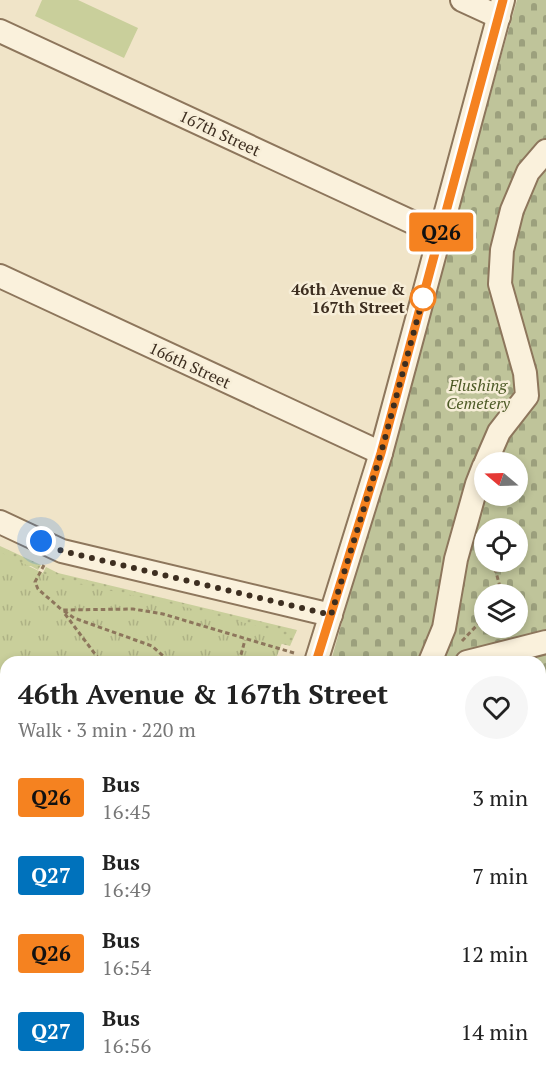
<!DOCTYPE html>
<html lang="en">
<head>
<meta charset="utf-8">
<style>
  body { margin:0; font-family:"PT Serif",serif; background:#f6f6f6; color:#222; height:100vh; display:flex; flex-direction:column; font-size:22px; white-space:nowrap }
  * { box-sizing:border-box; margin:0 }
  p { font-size:20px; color:#767676 }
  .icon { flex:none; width:33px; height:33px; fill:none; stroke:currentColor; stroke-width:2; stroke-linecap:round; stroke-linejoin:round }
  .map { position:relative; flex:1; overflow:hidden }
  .drawer { position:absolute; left:0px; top:656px; width:546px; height:428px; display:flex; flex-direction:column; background:#fff; border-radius:18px 18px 0 0; box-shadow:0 3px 9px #0003 }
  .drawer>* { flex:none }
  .badge { padding:0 12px; border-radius:4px; font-size:21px; line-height:39px }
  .needle { width:39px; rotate:289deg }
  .tools { position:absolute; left:474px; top:452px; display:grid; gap:12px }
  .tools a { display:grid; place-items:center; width:54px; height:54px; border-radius:50%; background:#fff; box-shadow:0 3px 9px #0003; font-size:30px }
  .you { position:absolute; width:30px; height:30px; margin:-15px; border:4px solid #fff; border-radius:50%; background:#1a73e8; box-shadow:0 0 0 9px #1a73e833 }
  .map>.badge { position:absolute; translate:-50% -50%; box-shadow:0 0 0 3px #fff }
  .round { display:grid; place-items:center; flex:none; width:63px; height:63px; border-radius:32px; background:#f6f6f6 }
  .head { display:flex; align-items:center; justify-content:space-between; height:102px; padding:0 18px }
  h1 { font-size:28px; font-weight:800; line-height:45px }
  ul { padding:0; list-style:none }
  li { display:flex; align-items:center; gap:18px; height:78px; padding:0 18px }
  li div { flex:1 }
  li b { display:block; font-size:22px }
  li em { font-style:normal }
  li .badge { min-width:66px; font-weight:700; text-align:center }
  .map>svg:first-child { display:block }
</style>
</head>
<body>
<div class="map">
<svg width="546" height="1082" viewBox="0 0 546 1082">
  <defs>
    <pattern id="grass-dots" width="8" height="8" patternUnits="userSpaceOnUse" patternTransform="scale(1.5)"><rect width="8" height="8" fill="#c9cf9b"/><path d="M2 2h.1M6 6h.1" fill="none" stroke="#aeb285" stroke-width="1.8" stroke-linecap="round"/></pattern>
    <pattern id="cemetery-stones" width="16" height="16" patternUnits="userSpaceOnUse" patternTransform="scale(1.5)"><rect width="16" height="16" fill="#bfc49a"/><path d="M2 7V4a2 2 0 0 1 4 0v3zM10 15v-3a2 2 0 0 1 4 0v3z" fill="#9ca07d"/></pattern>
    <pattern id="park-tufts" width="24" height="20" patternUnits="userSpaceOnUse" patternTransform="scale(1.5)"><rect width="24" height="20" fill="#c9cf9b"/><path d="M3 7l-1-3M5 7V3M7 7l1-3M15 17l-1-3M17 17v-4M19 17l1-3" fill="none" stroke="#aeb285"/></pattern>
  </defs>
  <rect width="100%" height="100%" fill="#f0e4c8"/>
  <g fill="url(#grass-dots)">
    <path d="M0,546L41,565L38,570L31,566L0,569Z"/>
    <path d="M46,567L58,573L297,630L290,646L38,582Z"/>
  </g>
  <path fill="url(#cemetery-stones)" fill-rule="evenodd" d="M517,0H546V1082H196L198,1077H540V662L331,661ZM484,462H518V495H484ZM484,528H518V561H484ZM484,594H518V627H484Z"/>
  <path fill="url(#park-tufts)" d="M0,552L55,579L173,604L280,632L282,643L275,661L6,662V740L0,737Z"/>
  <path fill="#c9cf9b" d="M42,0H78L138,28L124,58L35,16Z"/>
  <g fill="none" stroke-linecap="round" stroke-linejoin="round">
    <defs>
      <g id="minor">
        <path d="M462,0L499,17"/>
        <path d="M0,31L440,235"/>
        <path d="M0,276L381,453"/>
        <path d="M486,462L499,432L527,396L525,373L500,284L502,250L512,210L528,172L546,151"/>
        <path d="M0,522L62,551L331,615"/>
        <path d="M316,662L381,453L503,0"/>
        <path d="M430,662L444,628L456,559L477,484L484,466"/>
        <path d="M467,662L546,642"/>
        <path d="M0,767L6,770"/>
        <path d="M540,789L546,790"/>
        <path d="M540,939L546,932"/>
        <path d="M0,1012L6,1015"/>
        <path d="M140,1077L151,1082"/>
        <path d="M468,1077L479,1082"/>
        <path d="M176,1082L177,1077"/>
        <path d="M307,1082L318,1077"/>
      </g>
    </defs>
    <use href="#minor" stroke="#8d765c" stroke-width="26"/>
    <g stroke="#8d765c" stroke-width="3" stroke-dasharray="4.5 3" stroke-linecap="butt">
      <path d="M493,561L500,587L497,594"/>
      <path d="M44,565L35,582L38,589L62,610L133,609L163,614L294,653"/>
      <path d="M64,611L74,618L152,646L170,662"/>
      <path d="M65,614L101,662"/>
      <path d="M462,641L481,621L484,614"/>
      <path d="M239,662L245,640"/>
      <path d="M0,695L6,692"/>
      <path d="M540,702L546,704"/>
      <path d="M540,768L542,745"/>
    </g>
    <use href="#minor" stroke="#faf1dc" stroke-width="22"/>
  </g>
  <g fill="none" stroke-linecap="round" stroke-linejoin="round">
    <defs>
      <path id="line" d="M316,662L381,453L503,0"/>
    </defs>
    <use href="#line" stroke="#fff" stroke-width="14"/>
    <use href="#line" stroke="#f58220" stroke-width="9"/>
    <path stroke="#3d2e20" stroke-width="6" stroke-dasharray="0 10.8" d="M41,541L62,551L331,615L381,453L423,298"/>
  </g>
  <circle fill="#fff" stroke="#f58220" stroke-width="3" cx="423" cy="298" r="12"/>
  <g text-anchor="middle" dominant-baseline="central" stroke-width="5" stroke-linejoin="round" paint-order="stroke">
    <g font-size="16" fill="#3d2e20" stroke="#f7eed8">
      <text transform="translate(220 133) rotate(25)">167th Street</text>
      <text transform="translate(190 365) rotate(25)">166th Street</text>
    </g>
    <g font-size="16" font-weight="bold" fill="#3d2e20" stroke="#f7eed8" text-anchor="end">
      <text x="405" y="289">46th Avenue &amp;<tspan x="405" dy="18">167th Street</tspan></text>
    </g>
    <g font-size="16" font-style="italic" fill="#4d5a26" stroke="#f7eed8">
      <text x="478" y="385">Flushing<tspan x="478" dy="18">Cemetery</tspan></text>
    </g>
  </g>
</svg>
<div class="tools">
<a><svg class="needle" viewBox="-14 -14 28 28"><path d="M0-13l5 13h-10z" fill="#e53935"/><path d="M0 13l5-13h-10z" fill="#767676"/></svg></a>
<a><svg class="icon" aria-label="locate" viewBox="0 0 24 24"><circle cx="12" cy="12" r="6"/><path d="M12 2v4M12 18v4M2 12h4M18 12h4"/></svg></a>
<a><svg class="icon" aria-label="layers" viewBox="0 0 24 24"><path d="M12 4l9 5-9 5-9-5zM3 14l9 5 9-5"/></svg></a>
</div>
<div class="you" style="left:41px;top:541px"></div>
<b class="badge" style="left:441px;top:232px;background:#f58220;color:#111">Q26</b>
<section class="drawer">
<div class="head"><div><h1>46th Avenue &amp; 167th Street</h1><p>Walk · 3 min · 220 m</p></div><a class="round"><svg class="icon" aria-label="heart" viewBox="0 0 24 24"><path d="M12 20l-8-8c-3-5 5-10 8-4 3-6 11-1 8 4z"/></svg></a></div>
<ul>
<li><span class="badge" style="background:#f58220;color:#111">Q26</span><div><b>Bus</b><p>16:45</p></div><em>3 min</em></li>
<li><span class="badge" style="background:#0072bc;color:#fff">Q27</span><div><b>Bus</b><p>16:49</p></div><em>7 min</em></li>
<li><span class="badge" style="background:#f58220;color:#111">Q26</span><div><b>Bus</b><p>16:54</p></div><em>12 min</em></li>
<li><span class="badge" style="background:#0072bc;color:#fff">Q27</span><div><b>Bus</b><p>16:56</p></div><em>14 min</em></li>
</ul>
</section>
</div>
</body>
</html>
